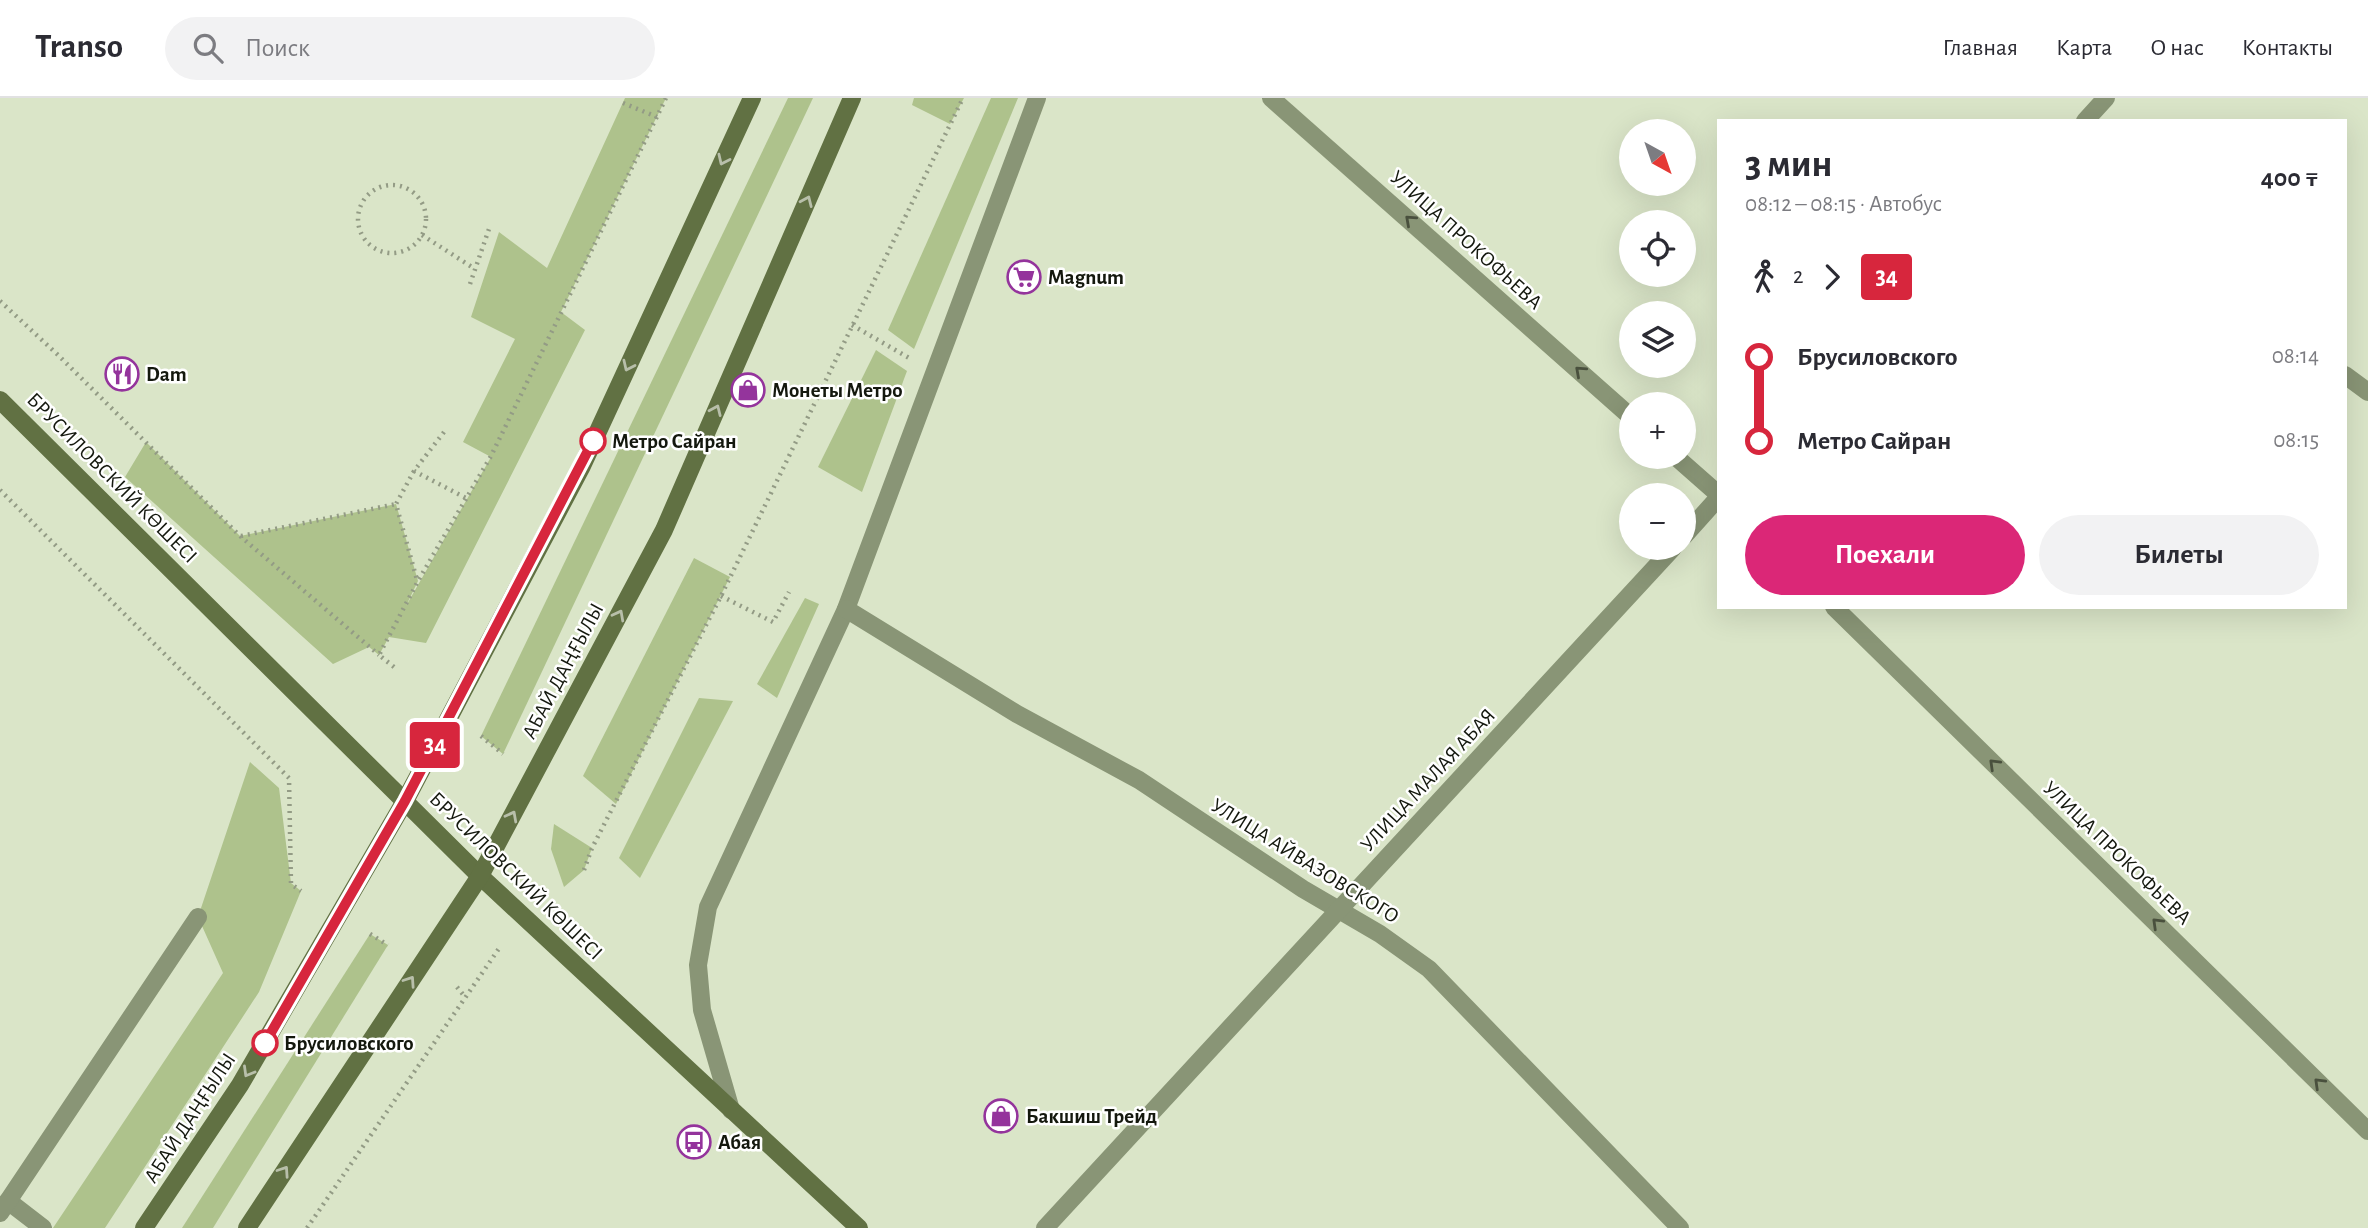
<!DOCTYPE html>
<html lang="ru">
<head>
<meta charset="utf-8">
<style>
  body { margin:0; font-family:"Alegreya Sans",sans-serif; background:#f2f2f3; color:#2b2b33; height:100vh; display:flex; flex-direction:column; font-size:26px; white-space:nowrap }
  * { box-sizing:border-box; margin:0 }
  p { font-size:23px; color:#7c7c81 }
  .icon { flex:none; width:38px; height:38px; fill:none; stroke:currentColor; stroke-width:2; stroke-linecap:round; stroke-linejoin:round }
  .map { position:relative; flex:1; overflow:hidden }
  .side { position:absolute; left:1717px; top:21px; width:630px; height:490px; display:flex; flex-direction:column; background:#fff; border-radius:0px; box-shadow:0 7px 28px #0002 }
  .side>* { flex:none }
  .badge { padding:0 14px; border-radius:5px; font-size:24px; line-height:46px }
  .needle { width:46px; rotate:140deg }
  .buttons { position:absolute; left:1619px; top:21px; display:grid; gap:14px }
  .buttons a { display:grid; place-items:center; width:77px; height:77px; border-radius:50%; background:#fff; box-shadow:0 7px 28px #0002; font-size:35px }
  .map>.badge { position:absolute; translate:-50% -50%; box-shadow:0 0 0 4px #fff }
  .legs { display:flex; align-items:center; gap:10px; height:77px; padding:0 28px; font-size:23px }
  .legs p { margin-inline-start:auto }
  .overview { display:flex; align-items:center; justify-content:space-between; height:119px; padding:0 28px }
  h1 { font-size:38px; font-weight:600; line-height:52px }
  .button { display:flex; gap:14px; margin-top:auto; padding:14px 28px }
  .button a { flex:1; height:80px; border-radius:42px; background:#db2777; color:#fff; font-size:28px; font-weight:600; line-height:80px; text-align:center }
  .button a+a { background:#f2f2f3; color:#2b2b33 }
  ul { padding:0 28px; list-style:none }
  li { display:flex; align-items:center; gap:24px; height:84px; font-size:26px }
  li i { display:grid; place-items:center; width:10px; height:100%; margin:0 9px; background:currentColor }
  li i::after { content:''; width:18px; height:18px; margin:-9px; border:5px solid; border-radius:50%; background:#fff }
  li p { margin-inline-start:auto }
  li:first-child i { background:linear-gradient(#0000 50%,currentColor 0) }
  li:last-child i { background:linear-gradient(currentColor 50%,#0000 0) }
  header { display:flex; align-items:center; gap:42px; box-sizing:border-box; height:98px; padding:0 35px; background:#fff; border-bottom:2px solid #e1e1e2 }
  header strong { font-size:33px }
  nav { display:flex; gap:38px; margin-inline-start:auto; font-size:24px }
  .search { width:490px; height:63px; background:#f2f2f3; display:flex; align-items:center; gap:18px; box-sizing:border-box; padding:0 24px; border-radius:38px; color:#7c7c81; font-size:26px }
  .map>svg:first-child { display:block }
</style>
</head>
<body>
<header>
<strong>Transo</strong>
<div class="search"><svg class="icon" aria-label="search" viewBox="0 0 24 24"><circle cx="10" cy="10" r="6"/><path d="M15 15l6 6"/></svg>Поиск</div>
<nav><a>Главная</a><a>Карта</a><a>О нас</a><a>Контакты</a></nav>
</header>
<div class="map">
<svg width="2368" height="1130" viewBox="0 0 2368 1130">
  <rect width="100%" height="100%" fill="#dae5c8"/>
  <g fill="#aec28c">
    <path d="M625,0H666L561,214L585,232L426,545L389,539L379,557L369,549L333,566L125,379L146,344L240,438L396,406L418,483L406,508L491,359L463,344L515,241L471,219L499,134L547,170Z"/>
    <path d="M788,0H813L503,656L481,638Z"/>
    <path d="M914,0H964L950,26L912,7Z"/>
    <path d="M991,0H1018L914,251L888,232Z"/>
    <path d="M876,252L907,273L862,394L818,369Z"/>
    <path d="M694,460L730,479L616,706L583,678Z"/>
    <path d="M805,500L819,506L777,600L757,586Z"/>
    <path d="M699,600L733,603L640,780L619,760Z"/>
    <path d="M250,664L279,690L291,785L301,793L259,894L105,1130H53L223,875L198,819Z"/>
    <path d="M554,726L592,750L584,772L564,789L551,751Z"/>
    <path d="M370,836L388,847L213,1130H182Z"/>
  </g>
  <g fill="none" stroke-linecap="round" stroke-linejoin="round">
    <g stroke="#939b85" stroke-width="4.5" stroke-dasharray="2 5" stroke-linecap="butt">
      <path d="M623,5L657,19"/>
      <circle cx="392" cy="121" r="34"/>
      <path d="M422,137L475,171"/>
      <path d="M470,186L490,128"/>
      <path d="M0,203L58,257L240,438L379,557"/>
      <path d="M852,227L909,260"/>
      <path d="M444,334L414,373L466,400"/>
      <path d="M414,373L396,406L417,482"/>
      <path d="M0,392L289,680L291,786L301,793"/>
      <path d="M241,438L396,406"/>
      <path d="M721,498L773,524L789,494"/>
      <path d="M394,569L379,557L418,483L491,358L666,0"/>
      <path d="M481,638L503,656"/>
      <path d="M584,772L592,750L721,498L963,0"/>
      <path d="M370,836L388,847"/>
      <path d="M457,889L465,899"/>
      <path d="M307,1130L500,849"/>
    </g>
    <g stroke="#899576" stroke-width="18">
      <path d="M731,1012L702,912L698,867L708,809L846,511L1037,0"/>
      <path d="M8,1103L43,1130"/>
      <path d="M0,1115L198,819"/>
    </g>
    <g stroke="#899576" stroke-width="18">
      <path d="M1271,0L1631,319"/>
      <path d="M2085,23L2106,0"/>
      <path d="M2345,277L2368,294"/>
      <path d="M1676,359L1718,396"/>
      <path d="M1684,438L1718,400"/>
      <path d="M1834,509L2368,1033"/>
      <path d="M846,511L1017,616L1139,682L1303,791L1380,836L1429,871L1680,1130"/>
      <path d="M1045,1130L1673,450"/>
    </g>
    <g stroke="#617143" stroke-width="18">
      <path d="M0,302L480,778L859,1130"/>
      <path d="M144,1130L240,987L405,703L582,368L752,0"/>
      <path d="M247,1130L480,778L664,432L852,0"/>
    </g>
  </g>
  <defs><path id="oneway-chevron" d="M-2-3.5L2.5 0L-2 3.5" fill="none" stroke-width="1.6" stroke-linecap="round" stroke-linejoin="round" transform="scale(1.75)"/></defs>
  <g stroke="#b8bfaa">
    <use href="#oneway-chevron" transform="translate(723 62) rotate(115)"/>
    <use href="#oneway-chevron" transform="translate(807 103) rotate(-66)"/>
    <use href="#oneway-chevron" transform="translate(628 268) rotate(115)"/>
    <use href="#oneway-chevron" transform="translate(716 312) rotate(-66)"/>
    <use href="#oneway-chevron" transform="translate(619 517) rotate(-62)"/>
    <use href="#oneway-chevron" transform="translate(512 718) rotate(-62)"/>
    <use href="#oneway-chevron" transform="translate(410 883) rotate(-56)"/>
    <use href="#oneway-chevron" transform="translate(248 974) rotate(120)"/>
    <use href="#oneway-chevron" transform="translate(284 1073) rotate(-56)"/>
  </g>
  <g stroke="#49503d">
    <use href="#oneway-chevron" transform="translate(1410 122) rotate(-138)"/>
    <use href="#oneway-chevron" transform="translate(1580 273) rotate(-138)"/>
    <use href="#oneway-chevron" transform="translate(1994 666) rotate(-136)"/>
    <use href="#oneway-chevron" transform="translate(2157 825) rotate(-136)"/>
    <use href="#oneway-chevron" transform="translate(2319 985) rotate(-136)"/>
  </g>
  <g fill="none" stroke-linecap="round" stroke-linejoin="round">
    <defs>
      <path id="line-1" d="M265,945L405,703L593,343"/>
    </defs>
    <use href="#line-1" stroke="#fff" stroke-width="16"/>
    <use href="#line-1" stroke="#d7263d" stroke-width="10"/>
  </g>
  <defs>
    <symbol id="supermarket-ring" viewBox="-11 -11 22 22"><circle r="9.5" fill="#fff" stroke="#94349c" stroke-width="1.5"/><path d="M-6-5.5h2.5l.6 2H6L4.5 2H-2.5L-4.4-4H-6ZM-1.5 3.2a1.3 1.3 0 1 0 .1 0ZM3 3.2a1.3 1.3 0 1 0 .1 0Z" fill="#94349c"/></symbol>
    <symbol id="restaurant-ring" viewBox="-11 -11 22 22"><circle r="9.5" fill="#fff" stroke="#94349c" stroke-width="1.5"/><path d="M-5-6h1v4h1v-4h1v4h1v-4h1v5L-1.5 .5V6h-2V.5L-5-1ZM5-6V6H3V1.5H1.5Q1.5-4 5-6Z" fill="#94349c"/></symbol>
    <symbol id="shop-ring" viewBox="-11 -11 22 22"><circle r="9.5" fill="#fff" stroke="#94349c" stroke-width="1.5"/><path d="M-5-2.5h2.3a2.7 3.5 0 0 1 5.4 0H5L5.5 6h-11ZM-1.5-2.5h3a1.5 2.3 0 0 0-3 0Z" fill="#94349c"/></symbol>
    <symbol id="bus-ring" viewBox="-11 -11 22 22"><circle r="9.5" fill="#fff" stroke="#94349c" stroke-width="1.5"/><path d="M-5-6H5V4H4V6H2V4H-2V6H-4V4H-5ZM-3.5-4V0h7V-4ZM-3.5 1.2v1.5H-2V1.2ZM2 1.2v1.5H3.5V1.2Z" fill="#94349c"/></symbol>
  </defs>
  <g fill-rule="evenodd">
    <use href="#supermarket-ring" x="1005" y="160" width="38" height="38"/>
    <use href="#restaurant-ring" x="103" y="257" width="38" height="38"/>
    <use href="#shop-ring" x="729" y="273" width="38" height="38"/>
    <use href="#shop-ring" x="982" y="999" width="38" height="38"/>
    <use href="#bus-ring" x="675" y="1025" width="38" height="38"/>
  </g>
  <g fill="#fff" stroke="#d7263d" stroke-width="3.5">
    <circle cx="593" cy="343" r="12"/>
    <circle cx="265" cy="945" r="12"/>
  </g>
  <g text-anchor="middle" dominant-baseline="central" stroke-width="5" stroke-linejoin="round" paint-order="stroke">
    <g font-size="21" fill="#14180e" stroke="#fff">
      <text transform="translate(1466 142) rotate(42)">УЛИЦА ПРОКОФЬЕВА</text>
      <text transform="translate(112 380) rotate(45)">БРУСИЛОВСКИЙ КӨШЕСІ</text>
      <text transform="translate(563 573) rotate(-62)">АБАЙ ДАҢҒЫЛЫ</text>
      <text transform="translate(1428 682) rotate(-47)">УЛИЦА МАЛАЯ АБАЯ</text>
      <text transform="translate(2117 755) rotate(44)">УЛИЦА ПРОКОФЬЕВА</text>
      <text transform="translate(1305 763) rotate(32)">УЛИЦА АЙВАЗОВСКОГО</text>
      <text transform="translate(516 778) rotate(44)">БРУСИЛОВСКИЙ КӨШЕСІ</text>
      <text transform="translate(190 1020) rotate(-57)">АБАЙ ДАҢҒЫЛЫ</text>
    </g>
    <g font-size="21" font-weight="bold" fill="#14180e" stroke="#fff" text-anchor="start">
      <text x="1048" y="179">Magnum</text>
      <text x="146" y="276">Dam</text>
      <text x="772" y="292">Монеты Метро</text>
      <text x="1026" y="1018">Бакшиш Трейд</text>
      <text x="718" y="1044">Абая</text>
    </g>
    <g font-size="21" font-weight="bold" fill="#14180e" stroke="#fff" text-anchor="start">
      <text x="612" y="343">Метро Сайран</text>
      <text x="284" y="945">Брусиловского</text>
    </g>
  </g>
</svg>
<div class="buttons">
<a><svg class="needle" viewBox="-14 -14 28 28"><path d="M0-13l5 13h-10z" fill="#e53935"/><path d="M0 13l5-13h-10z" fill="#7c7c81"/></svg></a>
<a><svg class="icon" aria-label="locate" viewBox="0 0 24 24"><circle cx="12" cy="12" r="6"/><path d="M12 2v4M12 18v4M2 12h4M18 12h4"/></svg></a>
<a><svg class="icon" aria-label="layers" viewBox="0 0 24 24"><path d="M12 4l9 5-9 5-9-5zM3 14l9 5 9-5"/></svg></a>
<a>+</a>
<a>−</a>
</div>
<b class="badge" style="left:435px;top:647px;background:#d7263d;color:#fff">34</b>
<section class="side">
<div class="overview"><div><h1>3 мин</h1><p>08:12 – 08:15 · Автобус</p></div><b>400 ₸</b></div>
<div class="legs"><svg class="icon" aria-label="walk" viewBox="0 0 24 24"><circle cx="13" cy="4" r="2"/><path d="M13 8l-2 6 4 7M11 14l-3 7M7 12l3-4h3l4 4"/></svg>2<svg class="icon" aria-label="forward" viewBox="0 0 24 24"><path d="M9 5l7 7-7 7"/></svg><b class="badge" style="background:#d7263d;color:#fff">34</b></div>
<ul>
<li><i style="color:#d7263d"></i><b>Брусиловского</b><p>08:14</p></li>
<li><i style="color:#d7263d"></i><b>Метро Сайран</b><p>08:15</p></li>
</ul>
<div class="button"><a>Поехали</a><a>Билеты</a></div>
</section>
</div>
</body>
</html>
